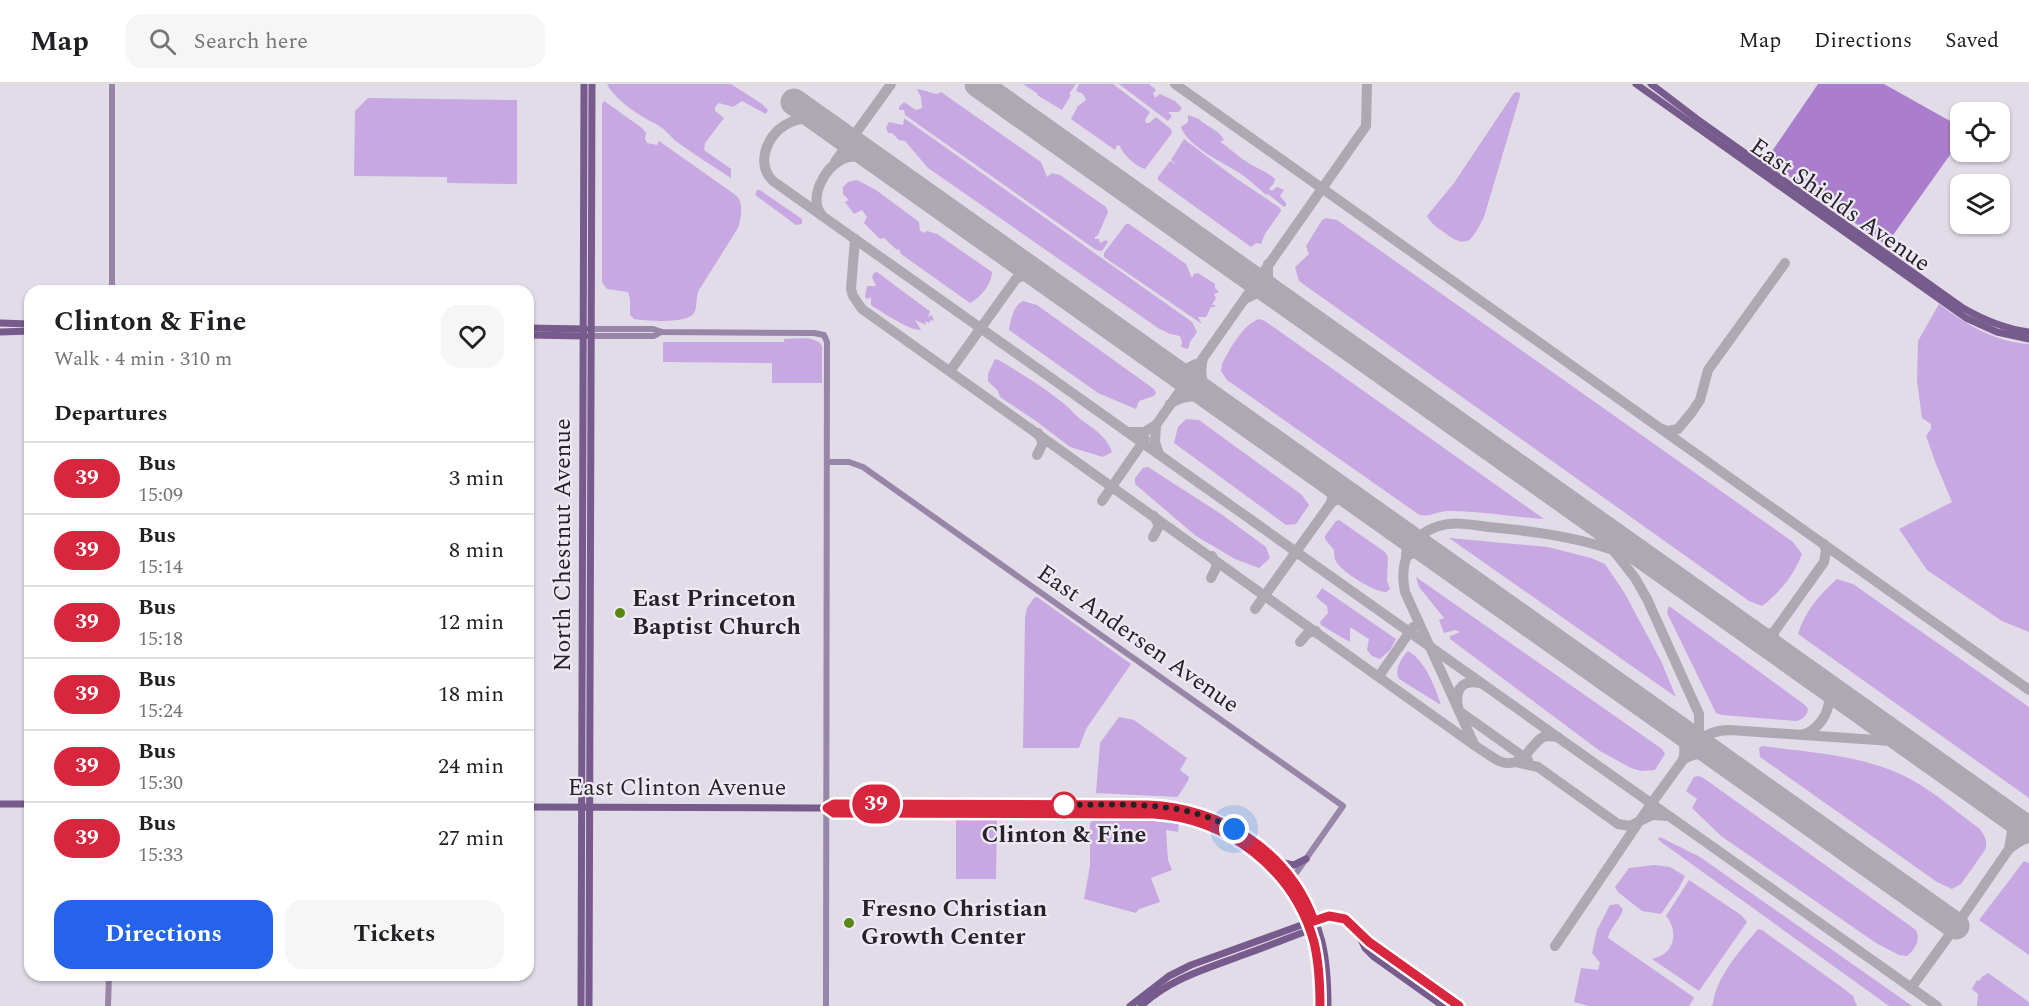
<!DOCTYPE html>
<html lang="en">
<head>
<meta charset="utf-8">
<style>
  body { margin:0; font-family:Spectral,serif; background:#f6f6f6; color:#202124; height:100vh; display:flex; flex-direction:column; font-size:22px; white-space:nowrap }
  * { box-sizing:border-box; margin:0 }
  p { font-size:20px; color:#757577 }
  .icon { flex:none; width:33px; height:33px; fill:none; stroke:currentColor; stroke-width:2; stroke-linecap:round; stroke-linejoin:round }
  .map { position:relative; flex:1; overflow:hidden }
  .side { position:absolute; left:24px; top:201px; width:510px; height:696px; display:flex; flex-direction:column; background:#fff; border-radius:18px; box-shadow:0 2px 4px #0004 }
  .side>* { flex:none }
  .badge { padding:0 12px; border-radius:20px; font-size:21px; line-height:39px }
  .tools { position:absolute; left:1950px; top:18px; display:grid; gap:12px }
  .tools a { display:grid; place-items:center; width:60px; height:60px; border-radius:12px; background:#fff; box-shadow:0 2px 4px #0004; font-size:30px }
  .you { position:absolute; width:30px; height:30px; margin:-15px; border:4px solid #fff; border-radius:50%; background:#1a73e8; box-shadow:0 0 0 9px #1a73e833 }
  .map>.badge { position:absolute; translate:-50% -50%; box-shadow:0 0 0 3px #fff }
  h2 { padding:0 30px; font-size:22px; line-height:54px }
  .round { display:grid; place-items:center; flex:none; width:63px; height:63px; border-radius:18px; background:#f6f6f6 }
  .summary { display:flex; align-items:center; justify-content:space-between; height:102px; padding:0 30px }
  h1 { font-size:28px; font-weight:700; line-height:45px }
  .primary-button { display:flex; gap:12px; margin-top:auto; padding:12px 30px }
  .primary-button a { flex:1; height:69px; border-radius:18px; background:#2563eb; color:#fff; font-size:24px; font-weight:700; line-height:69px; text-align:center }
  .primary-button a+a { background:#f6f6f6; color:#202124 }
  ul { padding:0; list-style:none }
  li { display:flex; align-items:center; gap:18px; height:72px; padding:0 30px; border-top:2px solid #e0e0e0 }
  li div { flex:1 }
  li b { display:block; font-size:22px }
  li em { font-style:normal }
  li .badge { min-width:66px; font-weight:700; text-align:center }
  header { display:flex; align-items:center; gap:36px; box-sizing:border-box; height:84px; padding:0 30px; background:#fff; border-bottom:2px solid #e0e0e0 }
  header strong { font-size:28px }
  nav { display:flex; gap:33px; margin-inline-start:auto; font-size:21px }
  .search { width:420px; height:54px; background:#f6f6f6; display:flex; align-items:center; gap:15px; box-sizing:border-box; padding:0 21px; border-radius:18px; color:#757577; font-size:22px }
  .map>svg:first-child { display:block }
</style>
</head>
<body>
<header>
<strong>Map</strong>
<div class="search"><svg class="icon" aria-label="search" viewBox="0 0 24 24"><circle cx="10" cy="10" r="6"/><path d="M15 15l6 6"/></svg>Search here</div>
<nav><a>Map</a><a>Directions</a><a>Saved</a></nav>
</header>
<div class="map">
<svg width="2029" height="922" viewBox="0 0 2029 922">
  <rect width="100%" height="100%" fill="#e2dce8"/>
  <g fill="#c7a8e2">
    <path d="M607,0H731L762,20L768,26L766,30L742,17L733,23L719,19L715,23V27L724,34L705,59L704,66L731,85V94C713,82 695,71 677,58C670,52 664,44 656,40C641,33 615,16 607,0Z"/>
    <path d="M1023,0H1076L1069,10L1071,11L1062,26L1037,11L1038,10Z"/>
    <path d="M1079,0H1113L1150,28L1145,36L1146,39H1149L1156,33L1171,45L1172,49L1145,85C1137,83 1123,71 1120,62L1117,61L1115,66L1071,35L1078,22L1086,16L1083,10L1076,7Z"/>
    <path d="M1119,0H1149L1156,6L1153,9L1155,14L1160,10L1175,17L1182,24L1179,28H1168L1172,32L1168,37Z"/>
    <path d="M917,5C925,6 930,9 937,10L941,8L1041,78L1047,93L1052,89L1060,91L1106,123L1108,128L1098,151L1095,153V155H1099L1100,159L1106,156L1108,158L1102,167L1096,166L905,31L904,26H899V23L904,18L916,26L922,24L921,13Z"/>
    <path d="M1517,8L1520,9V12L1484,133C1472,155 1469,167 1445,149C1438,144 1431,140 1427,132L1454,99L1514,9Z"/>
    <path d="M368,14L517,16V100L447,99V93L354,92L355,27Z"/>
    <path d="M604,17L642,44L646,49L645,55L647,59L657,61L659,57L737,112C744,121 741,134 738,144L699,206C695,214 698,222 694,229C688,240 647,237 634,235L630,231V215L628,208L607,205L602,198V20Z"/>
    <path d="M1188,31L1199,35C1206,43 1219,45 1224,56L1220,58C1230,64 1237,72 1247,78C1257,85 1265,86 1275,95L1274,99L1269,105L1272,107L1277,103L1284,106L1280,112L1286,119V122L1284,123L1268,110L1266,111C1259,105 1252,98 1244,92C1227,80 1188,64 1181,43L1188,38Z"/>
    <path d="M904,34L1192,238L1197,248L1190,258L1188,265L1181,263L1182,258L1180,252L1170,250L1158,244L928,84L905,57L899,56L892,49H888L886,43L889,38L903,41Z"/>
    <path d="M1184,55L1234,93L1280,124L1281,127L1265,150L1261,160L1256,159L1251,163L1158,96V93L1170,77L1177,81L1171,76Z"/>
    <path d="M857,96L876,106L919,138L920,146L923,149L927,147L937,150L992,188C992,200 980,214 970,219L901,170L899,165L897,166L884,154L880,155L864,139L867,133L862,126L854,130L845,118L849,116L843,110V103L848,98Z"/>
    <path d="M757,106H760L802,135V140L796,141L755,111Z"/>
    <path d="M1326,134L1337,136L1793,458L1802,470C1794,491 1780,508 1762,522L1749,517L1299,197L1295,183L1309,170L1306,162L1322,136Z"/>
    <path d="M1126,140H1129L1186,180L1192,194L1194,190L1198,189L1215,200V204L1219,208L1214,210L1216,214L1212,221H1215V223H1211L1206,233H1198L1202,240L1104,173V169Z"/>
    <path d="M877,188L928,226L930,227L928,233L932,231L934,237L931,236L929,239L925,237L926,241L915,236L921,246C910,247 882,228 871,221V213L867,215L865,213L867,202H876L872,193L874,189Z"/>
    <path d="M1023,217L1037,221L1154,305L1156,309L1154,312L1139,317L1136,325L1098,309L1009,246C1011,235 1013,222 1023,217Z"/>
    <path d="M1939,220C1966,240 1994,258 2029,260V548L2002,537L1927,486L1899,445L1952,418L1936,380L1926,352L1931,345V340L1922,334L1917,297L1918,257Z"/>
    <path d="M1259,235L1265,237L1544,435C1512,433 1481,427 1450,427C1439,426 1426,435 1418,430L1227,296L1221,287L1222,280C1230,265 1242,241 1259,235Z"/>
    <path d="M784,255C797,255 815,251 822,262V299H772V279L663,278V258H784Z"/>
    <path d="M995,275L999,276C1022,290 1047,305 1068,323C1071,326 1074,330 1078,333C1092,345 1105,349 1112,368L1103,373L1070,363L1036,337L1000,313L998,307L988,297V290Z"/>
    <path d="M1186,335L1199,336L1302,411L1309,421L1296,440L1286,441L1174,359L1178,343Z"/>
    <path d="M1148,383L1221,430L1266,463L1270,474L1259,484L1235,475L1196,452L1135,400V394L1143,384Z"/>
    <path d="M1339,436L1385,468L1388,473L1387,497L1390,505L1386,508C1374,508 1344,489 1337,479C1334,475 1334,470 1334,466L1325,455V452L1336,437Z"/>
    <path d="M1449,454L1548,463L1591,474L1605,480L1624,508L1661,577L1676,613Z"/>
    <path d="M1416,493L1662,665L1665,670L1655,686L1641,687L1631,684L1600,667L1450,555V552L1460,548L1455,546L1444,549L1439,536L1444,534L1419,503Z"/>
    <path d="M1837,495L1853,500L2029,623V714L1798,550C1805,527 1820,510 1837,495Z"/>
    <path d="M1322,504L1396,555L1390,566L1380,575L1372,572L1367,566L1369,555L1350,543V557H1348L1321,541L1320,538L1328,529L1327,522L1316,513Z"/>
    <path d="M1037,513L1131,580L1086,645L1079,664H1023L1025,534L1027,524L1034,514Z"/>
    <path d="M1669,522L1805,621L1808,625C1807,631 1803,636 1796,637L1722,631L1716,629L1667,529Z"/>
    <path d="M1408,567C1425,576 1435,603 1441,621L1399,595C1394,586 1401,574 1408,567Z"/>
    <path d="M1119,633L1134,636L1187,674L1180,686L1189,693V695L1179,711L1177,713L1096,709L1100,659Z"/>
    <path d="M1762,662C1812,669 1867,671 1912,696C1936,709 1958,729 1980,745C1985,753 1988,757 1985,766L1961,800L1952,805L1937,798L1760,673L1759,664Z"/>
    <path d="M1697,692L1702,693L1916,846C1921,856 1915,865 1907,872L1899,871L1876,859L1721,752L1692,724L1697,715L1686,707L1694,693Z"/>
    <path d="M956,736H997L996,795H956Z"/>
    <path d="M1093,736L1153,737L1179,740L1178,748L1166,746L1168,776L1172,786L1151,794L1160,818L1139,825L1136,829L1084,815L1090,782V739Z"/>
    <path d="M1660,753L1700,773L1912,922H1889L1661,758L1658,755Z"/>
    <path d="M2024,777L2029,779V871L1979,836Z"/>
    <path d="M1655,781L1670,783L1685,792L1679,804L1661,830L1642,827L1618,808L1615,803L1629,784Z"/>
    <path d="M1689,796L1741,831L1747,838L1699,907L1652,875C1655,874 1662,872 1665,869C1677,860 1675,842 1666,832Z"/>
    <path d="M1618,820L1623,825C1620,836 1610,843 1608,854L1692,912L1694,914L1689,922H1589L1574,918L1581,884L1598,886L1600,879L1592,869L1597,846L1610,821Z"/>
    <path d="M1758,845L1762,846L1843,904L1853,912L1857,922H1710L1713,921C1715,894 1740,867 1758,845Z"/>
    <path d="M1988,889L2029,918V922H1977L1978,910L1972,905L1977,896L1979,897L1982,893Z"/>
  </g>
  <path fill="#aa7ecc" d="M1818,0H1884L1950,37C1959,43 1961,51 1957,61L1886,161L1766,76Z"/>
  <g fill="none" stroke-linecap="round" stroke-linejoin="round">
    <g stroke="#ada8b2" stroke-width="10">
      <path d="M1175,0L2029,606"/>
      <path d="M817,34C807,33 795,35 785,41C766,53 756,80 773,97L1937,922"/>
      <path d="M835,78L891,0"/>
      <path d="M821,130C809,113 824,85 841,76C853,69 867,74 879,78"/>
      <path d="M855,155L851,205L853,212L862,225L1474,661C1482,666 1491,673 1499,677C1523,687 1530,660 1543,653C1548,651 1553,653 1558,653"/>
      <path d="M1268,180V196L1275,211"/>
      <path d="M1245,215L1257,209L1275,211"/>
      <path d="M1203,274C1199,289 1202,305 1213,315"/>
      <path d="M1168,283L1184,286L1196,280"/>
      <path d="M950,287L1016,195L1026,190L1040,192"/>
      <path d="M1170,320C1184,311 1197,311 1213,315"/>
      <path d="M1662,345L1667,347L1678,345L1692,328L1700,316L1708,286L1785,179"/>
      <path d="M1127,348H1144L1156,341"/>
      <path d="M1159,370L1155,358L1156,341L1366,42L1367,0"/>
      <path d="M1037,371L1043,359L1038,349"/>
      <path d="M1327,396L1333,409L1331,419"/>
      <path d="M1102,417L1145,355"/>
      <path d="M1575,426L1613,466L1635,494L1647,515L1699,630V648L1697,658"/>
      <path d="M1402,449L1407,461L1406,471"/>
      <path d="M1153,453L1159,442L1154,432"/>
      <path d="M1407,472L1418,467L1432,471"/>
      <path d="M1211,494L1217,482L1212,472"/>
      <path d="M1255,525L1331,419L1339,414L1354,416"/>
      <path d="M1774,548V559L1779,569"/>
      <path d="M1751,549L1764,552L1774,548L1824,478L1826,467L1824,460"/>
      <path d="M1300,558L1308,549L1316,547"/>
      <path d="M1379,592L1413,543"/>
      <path d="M1480,599C1459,595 1454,609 1459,627L1528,676"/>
      <path d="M1668,638C1680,649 1688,659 1683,676"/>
      <path d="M1801,651C1821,647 1837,619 1824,601"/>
      <path d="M1474,660L1405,508C1399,480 1409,451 1439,442C1455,437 1472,441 1489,443C1530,447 1571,452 1610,465C1631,471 1650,482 1669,492"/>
      <path d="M1686,674C1702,665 1713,672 1728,680"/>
      <path d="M1516,678L1538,683L1618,740L1630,742L1652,731L1668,732"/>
      <path d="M2009,765L2019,758L2029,753"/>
      <path d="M1555,862L1651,720L1696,658C1707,650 1716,646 1730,646L1906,658"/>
      <path d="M1911,904L1956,842L2009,765L2012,747L2008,731"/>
    </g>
    <g stroke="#ada8b2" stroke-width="27">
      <path d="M978,0L2029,746"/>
      <path d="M794,18L1956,842"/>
    </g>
    <g stroke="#9886a8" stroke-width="6">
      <path d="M112,207V0"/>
      <path d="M591,245H653L662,248L814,249L824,251L827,258L826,922"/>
      <path d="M591,252H654L661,248"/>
      <path d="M827,378H849L863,383L1343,722L1287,802"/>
      <path d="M108,922L109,891"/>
    </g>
    <g stroke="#775b8c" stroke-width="7">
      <path d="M1636,0L1966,234L1997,248L2029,255"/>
      <path d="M1651,0L1697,35L1963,224C1984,236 2005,245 2029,248"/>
      <path d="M0,239L30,240"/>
      <path d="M528,244L585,245"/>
      <path d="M0,248L30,247"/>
      <path d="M528,251L585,252"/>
      <path d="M0,720H30"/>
      <path d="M528,723L808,724H827L834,720L1139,721C1225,722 1300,773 1322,858C1327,879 1328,900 1328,922"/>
      <path d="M827,724L834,729L1153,730C1227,734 1291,784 1312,854C1319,876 1320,899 1320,922"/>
      <path d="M1278,778L1294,781L1306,775"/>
      <path d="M1358,849L1365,864L1374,873L1443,922"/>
      <path d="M581,922L584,0"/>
      <path d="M589,922L592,0"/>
      <path d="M1130,922L1169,892L1191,881L1307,839L1329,832H1337L1351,839L1369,858L1459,922"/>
      <path d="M1141,922C1171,894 1206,885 1243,871C1267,863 1289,853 1313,845"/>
    </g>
  </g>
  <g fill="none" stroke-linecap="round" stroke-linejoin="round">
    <defs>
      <path id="line" d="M1320,922C1320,901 1319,879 1314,858C1294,786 1228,734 1153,730L834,729L827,724L834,720L1148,721C1220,724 1289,767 1314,837L1329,832L1345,835L1369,858L1459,922"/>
    </defs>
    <use href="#line" stroke="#fff" stroke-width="14"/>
    <use href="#line" stroke="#d7263d" stroke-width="9"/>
    <path stroke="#252328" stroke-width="6" stroke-dasharray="0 10.8" d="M1064,721H1061C1121,721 1180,715 1234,745"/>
  </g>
  <g fill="#5a8612" stroke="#efe9f5" stroke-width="2">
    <circle cx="620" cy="529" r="6"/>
    <circle cx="849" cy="839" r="6"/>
  </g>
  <circle fill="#fff" stroke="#d7263d" stroke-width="3" cx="1064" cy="721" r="12"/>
  <g text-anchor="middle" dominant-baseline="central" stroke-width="4.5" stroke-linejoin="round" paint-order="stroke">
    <g font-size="24" fill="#252328" stroke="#efe9f5">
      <text transform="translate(1840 121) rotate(35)">East Shields Avenue</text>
      <text transform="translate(563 461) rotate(-90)">North Chestnut Avenue</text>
      <text transform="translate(1138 555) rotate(35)">East Andersen Avenue</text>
      <text x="677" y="704">East Clinton Avenue</text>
    </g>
    <g font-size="24" font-weight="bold" fill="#252328" stroke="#efe9f5" text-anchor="start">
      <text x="632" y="515">East Princeton<tspan x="632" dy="28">Baptist Church</tspan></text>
      <text x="861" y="825">Fresno Christian<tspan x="861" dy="28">Growth Center</tspan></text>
    </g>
    <g font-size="24" font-weight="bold" fill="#252328" stroke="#efe9f5">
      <text x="1064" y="751">Clinton &amp; Fine</text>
    </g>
  </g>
</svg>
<div class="tools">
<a><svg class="icon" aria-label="locate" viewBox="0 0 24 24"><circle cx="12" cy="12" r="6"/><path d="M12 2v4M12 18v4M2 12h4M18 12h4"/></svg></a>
<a><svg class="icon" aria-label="layers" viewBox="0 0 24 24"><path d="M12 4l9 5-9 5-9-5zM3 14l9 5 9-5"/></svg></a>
</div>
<div class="you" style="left:1234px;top:745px"></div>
<b class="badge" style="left:876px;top:720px;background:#d7263d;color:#fff">39</b>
<section class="side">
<div class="summary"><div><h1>Clinton &amp; Fine</h1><p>Walk · 4 min · 310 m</p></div><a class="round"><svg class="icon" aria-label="heart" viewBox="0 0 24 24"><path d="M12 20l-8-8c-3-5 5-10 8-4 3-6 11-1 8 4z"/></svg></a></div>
<h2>Departures</h2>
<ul>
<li><span class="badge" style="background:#d7263d;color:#fff">39</span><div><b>Bus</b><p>15:09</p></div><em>3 min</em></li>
<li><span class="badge" style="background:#d7263d;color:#fff">39</span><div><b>Bus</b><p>15:14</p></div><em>8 min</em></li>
<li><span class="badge" style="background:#d7263d;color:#fff">39</span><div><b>Bus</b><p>15:18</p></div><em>12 min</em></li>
<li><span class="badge" style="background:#d7263d;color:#fff">39</span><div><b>Bus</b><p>15:24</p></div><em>18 min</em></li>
<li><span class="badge" style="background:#d7263d;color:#fff">39</span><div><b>Bus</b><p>15:30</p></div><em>24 min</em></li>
<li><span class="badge" style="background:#d7263d;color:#fff">39</span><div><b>Bus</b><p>15:33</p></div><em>27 min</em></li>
</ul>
<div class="primary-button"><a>Directions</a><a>Tickets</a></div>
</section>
</div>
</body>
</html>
